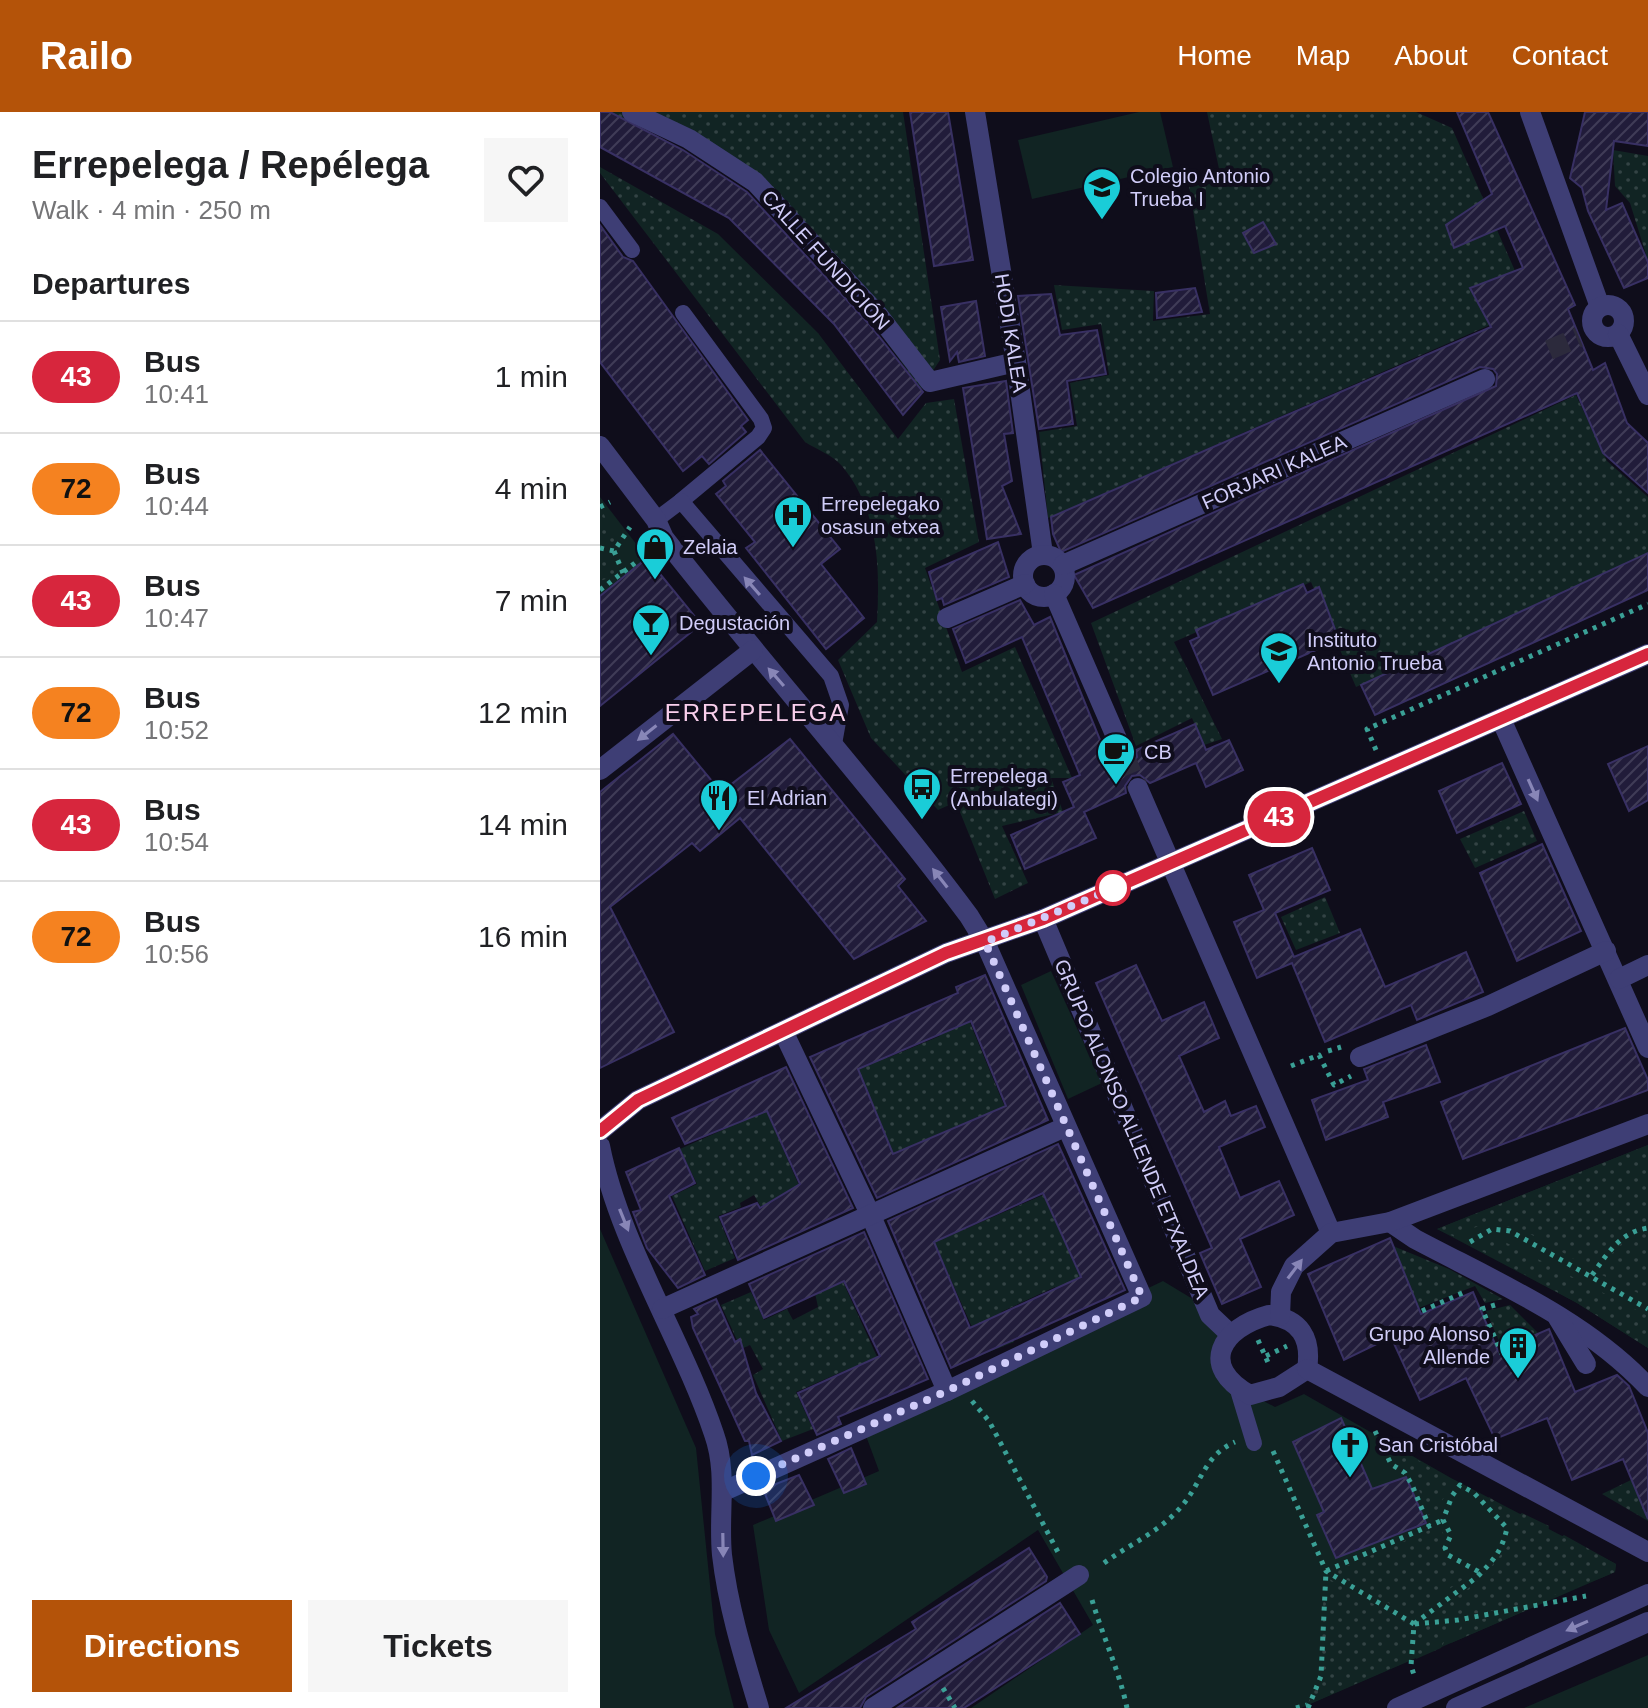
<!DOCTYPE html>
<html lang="en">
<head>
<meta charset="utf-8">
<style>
  body { margin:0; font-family:Arial,sans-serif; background:#f6f6f6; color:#202124; height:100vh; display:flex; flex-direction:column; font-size:30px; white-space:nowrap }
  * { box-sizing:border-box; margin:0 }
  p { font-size:26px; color:#757577 }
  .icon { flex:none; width:44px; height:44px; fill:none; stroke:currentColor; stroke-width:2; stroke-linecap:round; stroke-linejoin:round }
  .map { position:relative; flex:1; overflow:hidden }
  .side { display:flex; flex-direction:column; background:#fff; width:600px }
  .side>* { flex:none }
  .badge { padding:0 16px; border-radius:26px; font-size:28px; line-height:52px }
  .you { position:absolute; width:40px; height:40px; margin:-20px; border:6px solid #fff; border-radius:50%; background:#1a73e8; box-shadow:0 0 0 12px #1a73e833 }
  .map>.badge { position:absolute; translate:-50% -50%; box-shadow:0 0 0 4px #fff }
  h2 { padding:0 32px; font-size:30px; line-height:72px }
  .round { display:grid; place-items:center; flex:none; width:84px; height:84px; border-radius:0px; background:#f6f6f6 }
  .overview { display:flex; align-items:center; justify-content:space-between; height:136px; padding:0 32px }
  h1 { font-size:38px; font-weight:700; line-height:60px }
  .primary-button { display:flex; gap:16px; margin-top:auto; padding:16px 32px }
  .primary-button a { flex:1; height:92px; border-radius:0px; background:#b45309; color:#fff; font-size:32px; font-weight:700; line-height:92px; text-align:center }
  .primary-button a+a { background:#f6f6f6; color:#202124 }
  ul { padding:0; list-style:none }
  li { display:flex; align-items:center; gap:24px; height:112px; padding:0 32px; border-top:2px solid #e0e0e0 }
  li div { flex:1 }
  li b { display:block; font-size:30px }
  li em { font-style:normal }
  li .badge { min-width:88px; font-weight:700; text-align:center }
  header { display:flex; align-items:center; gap:48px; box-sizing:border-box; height:112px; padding:0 40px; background:#b45309; color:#fff }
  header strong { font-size:38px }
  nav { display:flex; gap:44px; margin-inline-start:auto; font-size:28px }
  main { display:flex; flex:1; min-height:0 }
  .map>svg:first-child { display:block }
</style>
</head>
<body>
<header>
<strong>Railo</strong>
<nav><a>Home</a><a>Map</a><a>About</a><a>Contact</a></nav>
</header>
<main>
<section class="side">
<div class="overview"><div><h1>Errepelega / Repélega</h1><p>Walk · 4 min · 250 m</p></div><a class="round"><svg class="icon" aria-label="heart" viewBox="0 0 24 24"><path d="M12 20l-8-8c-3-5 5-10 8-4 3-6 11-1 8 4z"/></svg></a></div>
<h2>Departures</h2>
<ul>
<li><span class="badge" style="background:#d7263d;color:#fff">43</span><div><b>Bus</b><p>10:41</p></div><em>1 min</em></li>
<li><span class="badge" style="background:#f58220;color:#111">72</span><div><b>Bus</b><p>10:44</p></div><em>4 min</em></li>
<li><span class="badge" style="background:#d7263d;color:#fff">43</span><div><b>Bus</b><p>10:47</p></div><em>7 min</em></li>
<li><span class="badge" style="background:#f58220;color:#111">72</span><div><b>Bus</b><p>10:52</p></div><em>12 min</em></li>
<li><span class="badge" style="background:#d7263d;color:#fff">43</span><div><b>Bus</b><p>10:54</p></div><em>14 min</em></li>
<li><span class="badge" style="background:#f58220;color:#111">72</span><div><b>Bus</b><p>10:56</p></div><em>16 min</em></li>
</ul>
<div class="primary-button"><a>Directions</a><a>Tickets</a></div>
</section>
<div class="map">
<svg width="1048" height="1596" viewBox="0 0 1048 1596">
  <defs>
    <pattern id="garden-dots" width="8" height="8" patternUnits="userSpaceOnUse" patternTransform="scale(2)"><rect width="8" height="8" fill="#112423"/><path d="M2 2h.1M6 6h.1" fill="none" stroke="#334344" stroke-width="1.8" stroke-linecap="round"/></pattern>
    <pattern id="building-hatch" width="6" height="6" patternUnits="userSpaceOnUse" patternTransform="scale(2)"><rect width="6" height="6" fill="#211c3a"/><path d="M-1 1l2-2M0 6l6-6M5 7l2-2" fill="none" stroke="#403c57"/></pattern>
  </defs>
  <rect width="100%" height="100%" fill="#0f0d1b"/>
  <g fill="#112423">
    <path d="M539,0H560L573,55L432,87L418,28Z"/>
    <path d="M0,385L47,446L0,484Z"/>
    <path d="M451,859L502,971L468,987L421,873Z"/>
    <path d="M1048,1033V1236L977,1191L837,1117Z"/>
    <path d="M0,1117L96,1336L115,1522L134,1596H0Z"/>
    <path d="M563,1169L639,1215L621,1244L637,1275L675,1295L704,1282L851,1366L1016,1452L1015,1460L701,1596H371L493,1513L438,1418L199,1581L169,1518L153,1413L279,1359L262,1313Z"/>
    <path d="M1048,1543V1596H924Z"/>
  </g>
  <g fill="url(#garden-dots)">
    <path d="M9,0H303L340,248L321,277L262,196L145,72L84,35Z"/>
    <path d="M607,0H816L852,16L931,195L448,406L439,320L477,314L470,271L509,263L501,212L462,218L454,173L554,179L553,209L610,202L589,74L622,71Z"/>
    <path d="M1013,38L1048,44V149L1030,91L1015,74Z"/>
    <path d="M0,55L118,122L218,221L298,327L326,291L354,287L379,430L325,456L362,560L415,535L472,666H451L463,700L402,714L428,771L395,787L356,690L338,698L271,626L238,548L277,510C280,456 279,399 242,354C234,344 216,337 205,330L0,61Z"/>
    <path d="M976,283L1007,349L1048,385V442L756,575L711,470L574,530L622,627L604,633L592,606L536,634L491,511Z"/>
    <path d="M3,399V400L16,432L0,430V401Z"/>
    <path d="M0,441L9,442L17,463L0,469Z"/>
    <path d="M924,699L937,729L875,756L860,727Z"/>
    <path d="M725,785L740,821L696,838L681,805Z"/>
    <path d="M358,882L416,1022L387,1034L376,1006L324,1028L336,1057L305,1070L245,933L276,920L287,946L340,924L328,894Z"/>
    <path d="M154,971L215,1110L173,1096L169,1090L161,1095L154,1083L140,1091L141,1095L118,1104L135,1146L105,1159L72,1084L97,1072L80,1037L136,1012Z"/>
    <path d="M1048,1033V1111L1022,1117L988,1155C943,1131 904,1093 855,1125L837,1117Z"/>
    <path d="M443,1083L493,1193L469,1204L455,1175L401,1200L414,1230L384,1242L322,1103L351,1091L363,1118Z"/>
    <path d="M1048,1120V1186L998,1161C1012,1142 1023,1122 1048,1120Z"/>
    <path d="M901,1128L1048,1204V1236L977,1191L876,1136L883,1129Z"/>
    <path d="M793,1134L849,1157L903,1187L885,1191L875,1174L819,1196Z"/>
    <path d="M238,1159L294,1282L267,1293L255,1266L251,1267L246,1258L196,1280L213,1317L182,1329L153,1263L163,1257L150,1233L141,1237L121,1193L151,1180L164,1208L187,1197L193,1208L218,1195L215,1181Z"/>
    <path d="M910,1193L939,1222L903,1238L886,1199Z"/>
    <path d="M787,1330L797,1336V1340L809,1347L813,1345L848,1367L857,1369L840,1391L835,1405L827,1402C823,1371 802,1360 785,1336Z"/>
    <path d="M1031,1368L1048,1407V1409L1002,1382Z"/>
    <path d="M889,1385L917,1404L922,1401L949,1414L948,1421L959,1426L964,1423L1016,1452L1015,1460C960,1484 888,1505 828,1506L881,1467L912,1429L910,1414L898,1405L887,1389Z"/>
    <path d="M839,1414L845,1425L842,1437L846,1449L861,1455L866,1465L812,1504L733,1460Z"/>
    <path d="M724,1464L807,1511L812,1522L806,1550L707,1593L721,1564Z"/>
    <path d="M927,1498L851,1531L863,1511Z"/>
    <path d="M853,1513L841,1536L816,1547L819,1514Z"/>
  </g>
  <g fill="url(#building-hatch)" stroke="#383063" stroke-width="2" fill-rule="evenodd">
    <path d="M0,0H10L83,38L147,80L269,212L323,280L303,303L234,212L129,106L0,35Z"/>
    <path d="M310,0H348L373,148L334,154Z"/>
    <path d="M857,0H888L975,193L968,197L993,258L1005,251L1027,311L1048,331V381L1003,341L977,281L493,496L474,463L896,274L897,262L893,257L880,255L461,440L453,422L451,405L891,215L870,176L923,156L905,114L854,136L846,113L892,82Z"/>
    <path d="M985,0H1048V34L1014,29L1006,98L1022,91L1048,150V166L1024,176L988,99L982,76L970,66Z"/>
    <path d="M663,110L676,132L654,141L643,121Z"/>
    <path d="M0,113L23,145L33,149L148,308L141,314L146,320L109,352L102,344L83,359L0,250Z"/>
    <path d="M595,176L602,200L557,206L556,181Z"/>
    <path d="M451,182L460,223L497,218L506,262L467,269L473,312L439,317L418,184Z"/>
    <path d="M376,189L385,244L359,250L357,240L350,249L341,195Z"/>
    <path d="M406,269L413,321L404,322L412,369L402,374L421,422L387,427L363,276Z"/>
    <path d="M160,338L240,437L221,452L264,506L226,537L146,436L155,430L116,382L126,374L123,369Z"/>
    <path d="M398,430L409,465L344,493L342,486L337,488L329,460Z"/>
    <path d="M1048,441V478L775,603L761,573Z"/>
    <path d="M47,446L101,512L0,594V484Z"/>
    <path d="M703,472L707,481L719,475L739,528L613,583L590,529L599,525L596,518Z"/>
    <path d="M420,488L434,513L450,505L509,650L522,656L530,655L537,645L536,638L595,612L606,638L629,628L643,658L606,675L596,651L550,671L540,663L532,664L525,674L526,681L484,700L496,726L425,757L411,723L474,695L463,670L480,663L422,525L366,551L353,517Z"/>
    <path d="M73,622L121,680L190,627L305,767L298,774L326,809L254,847L140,706L100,739L92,731L10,795L74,920L0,956V680Z"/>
    <path d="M1048,634V688L1029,699L1008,652Z"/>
    <path d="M902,651L921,692L857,721L839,679Z"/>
    <path d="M942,732L981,819L917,849L880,761Z"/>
    <path d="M712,736L730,778L675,801L694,845L760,817L785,875L866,840L883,880L817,908L811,893L725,930L692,851L657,866L634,810L664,798L649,763Z"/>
    <path d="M536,853L562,909L604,890L619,926L579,944L604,1000L625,989L631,1004L656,994L665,1015L619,1035L640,1086L679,1069L694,1103L640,1127L661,1175L622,1192L600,1141L612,1136L496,871Z"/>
    <path d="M385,863L448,1008L277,1086L210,945L358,881L356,875ZM371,909L406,994L293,1042L258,957Z"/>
    <path d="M1025,916L1048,968V978L863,1047L841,990Z"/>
    <path d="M826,933L840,970L783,990L788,1005L726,1028L712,988L768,968L764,957Z"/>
    <path d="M186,955L253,1096L138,1148L120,1105L157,1091L160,1096L200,1072L167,999L85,1032L72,1006Z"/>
    <path d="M458,1032L525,1178L351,1256L288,1109ZM443,1081L481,1165L370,1216L334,1130Z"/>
    <path d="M79,1036L95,1071L69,1084L105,1163L78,1176L47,1136L33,1100L41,1098L26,1060Z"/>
    <path d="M264,1120L328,1267L238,1305L241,1312L217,1323L198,1281L280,1244L244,1169L164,1206L149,1172Z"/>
    <path d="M790,1126L821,1202L873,1180L898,1239L949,1217L975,1280L1017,1263L1029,1274L1048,1321V1407L1023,1347L972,1368L947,1306L895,1327L866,1266L820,1288L791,1225L744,1248L708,1162Z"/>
    <path d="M116,1187L135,1230L140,1227L156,1281L181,1329L152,1343L149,1329H145L93,1216L91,1205L98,1202L94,1197Z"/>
    <path d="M741,1306L772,1377L806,1365L826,1411L736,1446L717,1403L724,1400L693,1330Z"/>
    <path d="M251,1336L266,1372L244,1381L228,1347Z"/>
    <path d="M199,1363L214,1393L176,1409L163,1377Z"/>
    <path d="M429,1436L447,1465L446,1469L266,1585L260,1596H186L316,1517L312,1510Z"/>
    <path d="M460,1491L480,1522L364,1596H297Z"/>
  </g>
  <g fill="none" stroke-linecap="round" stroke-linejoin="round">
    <g stroke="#2c2a3c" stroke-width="20" stroke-dasharray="20 10" stroke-linecap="butt">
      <path d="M949,238L979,225"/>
      <path d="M524,643L538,676"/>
    </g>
    <g stroke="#3aa096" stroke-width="5" stroke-dasharray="4 6" stroke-linecap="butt">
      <path d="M0,395L10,390"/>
      <path d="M0,436L14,439L30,415"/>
      <path d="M14,439L23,461"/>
      <path d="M0,478L48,441"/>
      <path d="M776,638L767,617L1048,492"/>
      <path d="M728,939L741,935"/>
      <path d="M691,954L719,943L734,973L751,964"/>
      <path d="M870,1130L892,1117L910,1119L1048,1197"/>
      <path d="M992,1163C1008,1141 1020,1120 1048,1116"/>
      <path d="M895,1193L882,1197L902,1242"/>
      <path d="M822,1199L867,1179"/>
      <path d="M658,1228L670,1255"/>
      <path d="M666,1244L687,1234"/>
      <path d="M372,1289L389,1309L460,1444"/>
      <path d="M775,1319L791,1352L805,1361L812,1373L829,1414"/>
      <path d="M673,1339L726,1459L814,1512L811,1554L814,1563"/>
      <path d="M504,1451C530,1432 559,1420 580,1396C602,1372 603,1344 635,1330"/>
      <path d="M492,1488C503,1525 519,1558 527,1596"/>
      <path d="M814,1512L877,1465C893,1449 902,1439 907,1416L874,1381L860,1373L852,1384L843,1408L851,1423L845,1436L848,1443L881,1461"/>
      <path d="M815,1512L858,1508L986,1484"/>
      <path d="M343,1576L355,1596"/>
      <path d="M696,1596L707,1593"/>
      <path d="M708,1596L721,1564L726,1459L843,1408"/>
    </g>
    <g stroke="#3e3e75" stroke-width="16">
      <path d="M0,95L32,138"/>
      <path d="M81,389L158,325L164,316L161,307L83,201"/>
      <path d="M56,408L81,389L231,564L241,593L234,632"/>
      <path d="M637,1275L654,1331"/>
    </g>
    <g stroke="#3e3e75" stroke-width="20">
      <path d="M790,1110L815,1127C896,1170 984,1207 1048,1275"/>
      <path d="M958,1206L986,1252"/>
    </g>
    <g stroke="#3e3e75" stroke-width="20">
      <path d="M32,0L89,27L155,70L279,204L330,270L416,250"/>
      <path d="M375,0L416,250L443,442"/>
      <path d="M930,0L1000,195"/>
      <circle cx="1008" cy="209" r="16"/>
      <path d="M1018,222L1048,283"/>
      <path d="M0,334L56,408L64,426C164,554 272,674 369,804L385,830L542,1185L347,1279L124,1379"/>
      <circle cx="444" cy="464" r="21"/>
      <path d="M463,453L885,267"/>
      <path d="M454,482L524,643"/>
      <path d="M347,506L425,472"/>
      <path d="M901,607L1048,936"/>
      <path d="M0,658L153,538"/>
      <path d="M538,676L731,1121"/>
      <path d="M443,807L610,1203L629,1221"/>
      <path d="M1019,867L1048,853"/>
      <path d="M183,919L271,1104L347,1279"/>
      <path d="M760,945L888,894L1006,839"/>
      <path d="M0,1019L38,988L346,841L443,807L1048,542"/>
      <path d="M0,1034C19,1131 82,1227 114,1322C128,1361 118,1402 122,1443C128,1495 144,1546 159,1596"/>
      <path d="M62,1197L465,1015"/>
      <path d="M669,1203C700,1207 712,1226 707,1257L679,1275L650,1283C598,1254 621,1216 669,1203Z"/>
      <path d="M680,1204L681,1180L694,1154L731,1121L790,1110L1048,1012"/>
      <path d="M707,1257L1048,1440"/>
      <path d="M273,1596L479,1463"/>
      <path d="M797,1596L1048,1482"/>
      <path d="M856,1596L1048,1510"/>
    </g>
  </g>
  <defs><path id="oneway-solid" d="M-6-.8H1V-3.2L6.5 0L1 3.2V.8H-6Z" transform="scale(2)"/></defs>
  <g fill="#8886b7">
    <use href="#oneway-solid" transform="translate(152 474) rotate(-131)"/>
    <use href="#oneway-solid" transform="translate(176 565) rotate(-131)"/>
    <use href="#oneway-solid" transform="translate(47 621) rotate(142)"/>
    <use href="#oneway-solid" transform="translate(933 678) rotate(66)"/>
    <use href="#oneway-solid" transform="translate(340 766) rotate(-128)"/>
    <use href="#oneway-solid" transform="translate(24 1108) rotate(68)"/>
    <use href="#oneway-solid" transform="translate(695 1157) rotate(-53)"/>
    <use href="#oneway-solid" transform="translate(123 1433) rotate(89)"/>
    <use href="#oneway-solid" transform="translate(977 1514) rotate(156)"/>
  </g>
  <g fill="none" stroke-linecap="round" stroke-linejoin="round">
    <defs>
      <path id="line" d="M0,1019L38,988L346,841L443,807L1048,542"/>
    </defs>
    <use href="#line" stroke="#fff" stroke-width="18"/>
    <use href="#line" stroke="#d7263d" stroke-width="12"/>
    <path stroke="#d1cdf9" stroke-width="8" stroke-dasharray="0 14.4" d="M156,1364L347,1279L542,1185L385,830L519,774L513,776"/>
  </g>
  <defs>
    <symbol id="school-pin" viewBox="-11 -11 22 30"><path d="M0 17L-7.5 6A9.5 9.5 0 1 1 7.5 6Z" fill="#1acdd8" stroke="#0f0d1b"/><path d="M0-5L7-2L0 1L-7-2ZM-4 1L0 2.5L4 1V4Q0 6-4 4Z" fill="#111"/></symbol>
    <symbol id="hospital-pin" viewBox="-11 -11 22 30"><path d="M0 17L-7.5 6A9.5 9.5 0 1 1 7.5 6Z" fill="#1acdd8" stroke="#0f0d1b"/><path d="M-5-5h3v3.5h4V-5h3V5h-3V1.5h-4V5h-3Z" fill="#111"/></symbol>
    <symbol id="shop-pin" viewBox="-11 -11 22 30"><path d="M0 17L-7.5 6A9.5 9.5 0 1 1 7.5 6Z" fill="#1acdd8" stroke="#0f0d1b"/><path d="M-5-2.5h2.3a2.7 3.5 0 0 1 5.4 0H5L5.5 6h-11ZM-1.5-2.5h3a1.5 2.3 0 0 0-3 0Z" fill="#111"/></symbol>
    <symbol id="bar-pin" viewBox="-11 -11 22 30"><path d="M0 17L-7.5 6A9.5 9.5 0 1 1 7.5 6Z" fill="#1acdd8" stroke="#0f0d1b"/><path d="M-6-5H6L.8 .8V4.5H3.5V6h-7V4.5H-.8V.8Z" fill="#111"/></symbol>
    <symbol id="cafe-pin" viewBox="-11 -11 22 30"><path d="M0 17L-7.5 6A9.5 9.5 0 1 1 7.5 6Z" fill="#1acdd8" stroke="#0f0d1b"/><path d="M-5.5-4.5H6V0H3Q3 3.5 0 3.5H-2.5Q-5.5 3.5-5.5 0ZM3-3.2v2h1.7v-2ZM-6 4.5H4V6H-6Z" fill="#111"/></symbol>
    <symbol id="bus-pin" viewBox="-11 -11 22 30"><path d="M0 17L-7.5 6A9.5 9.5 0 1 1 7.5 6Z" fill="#1acdd8" stroke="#0f0d1b"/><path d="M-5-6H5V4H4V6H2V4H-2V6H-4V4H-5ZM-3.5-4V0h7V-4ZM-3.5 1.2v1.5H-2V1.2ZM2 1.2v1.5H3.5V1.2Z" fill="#111"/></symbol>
    <symbol id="restaurant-pin" viewBox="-11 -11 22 30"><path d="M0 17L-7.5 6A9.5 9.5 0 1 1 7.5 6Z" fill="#1acdd8" stroke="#0f0d1b"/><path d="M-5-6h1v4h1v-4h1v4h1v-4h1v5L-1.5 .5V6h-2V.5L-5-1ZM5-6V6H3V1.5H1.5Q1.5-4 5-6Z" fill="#111"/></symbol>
    <symbol id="building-pin" viewBox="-11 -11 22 30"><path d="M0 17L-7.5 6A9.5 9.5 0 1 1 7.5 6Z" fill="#1acdd8" stroke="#0f0d1b"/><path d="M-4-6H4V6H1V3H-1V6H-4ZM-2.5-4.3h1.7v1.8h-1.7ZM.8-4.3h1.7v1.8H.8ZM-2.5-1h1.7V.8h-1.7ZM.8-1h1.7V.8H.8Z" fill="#111"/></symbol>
    <symbol id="church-pin" viewBox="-11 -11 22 30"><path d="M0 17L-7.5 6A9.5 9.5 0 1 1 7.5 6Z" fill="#1acdd8" stroke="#0f0d1b"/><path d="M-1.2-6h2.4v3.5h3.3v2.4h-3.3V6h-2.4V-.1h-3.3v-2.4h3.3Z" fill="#111"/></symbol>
  </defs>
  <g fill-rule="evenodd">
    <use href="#school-pin" x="480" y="53" width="44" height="60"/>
    <use href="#hospital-pin" x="171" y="381" width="44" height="60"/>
    <use href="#shop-pin" x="33" y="413" width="44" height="60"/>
    <use href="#bar-pin" x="29" y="489" width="44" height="60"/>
    <use href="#school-pin" x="657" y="517" width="44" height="60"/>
    <use href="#cafe-pin" x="494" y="618" width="44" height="60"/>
    <use href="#bus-pin" x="300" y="653" width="44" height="60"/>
    <use href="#restaurant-pin" x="97" y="664" width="44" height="60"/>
    <use href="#building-pin" x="896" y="1212" width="44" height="60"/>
    <use href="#church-pin" x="728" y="1311" width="44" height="60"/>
  </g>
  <circle fill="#fff" stroke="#d7263d" stroke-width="4" cx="513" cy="776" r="16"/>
  <g text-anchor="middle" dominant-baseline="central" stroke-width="8" stroke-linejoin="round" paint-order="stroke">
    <g font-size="20" fill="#d1cdf9" stroke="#0f0d1b" text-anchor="start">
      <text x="530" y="64">Colegio Antonio<tspan x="530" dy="23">Trueba I</tspan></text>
      <text x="221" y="392">Errepelegako<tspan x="221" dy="23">osasun etxea</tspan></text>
      <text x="83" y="435">Zelaia</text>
      <text x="79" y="511">Degustación</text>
      <text x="707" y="528">Instituto<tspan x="707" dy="23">Antonio Trueba</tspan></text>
      <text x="544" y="640">CB</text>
      <text x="350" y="664">Errepelega<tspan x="350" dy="23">(Anbulategi)</tspan></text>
      <text x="147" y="686">El Adrian</text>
      <text x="890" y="1222" text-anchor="end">Grupo Alonso<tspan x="890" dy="23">Allende</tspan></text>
      <text x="778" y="1333">San Cristóbal</text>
    </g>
    <g font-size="20" fill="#d1cdf9" stroke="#0f0d1b">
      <text transform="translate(226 148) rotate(48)">CALLE FUNDICIÓN</text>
      <text transform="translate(411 221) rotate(81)">HODI KALEA</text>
      <text transform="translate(674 360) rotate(-24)">FORJARI KALEA</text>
      <text transform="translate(532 1017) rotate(67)">GRUPO ALONSO ALLENDE ETXALDEA</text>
    </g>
    <g font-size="24" letter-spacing="2" fill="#f9cfec" stroke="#0f0d1b">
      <text x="156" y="600">ERREPELEGA</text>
    </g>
  </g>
</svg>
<div class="you" style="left:156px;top:1364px"></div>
<b class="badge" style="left:679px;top:705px;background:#d7263d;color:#fff">43</b>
</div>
</main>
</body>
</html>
